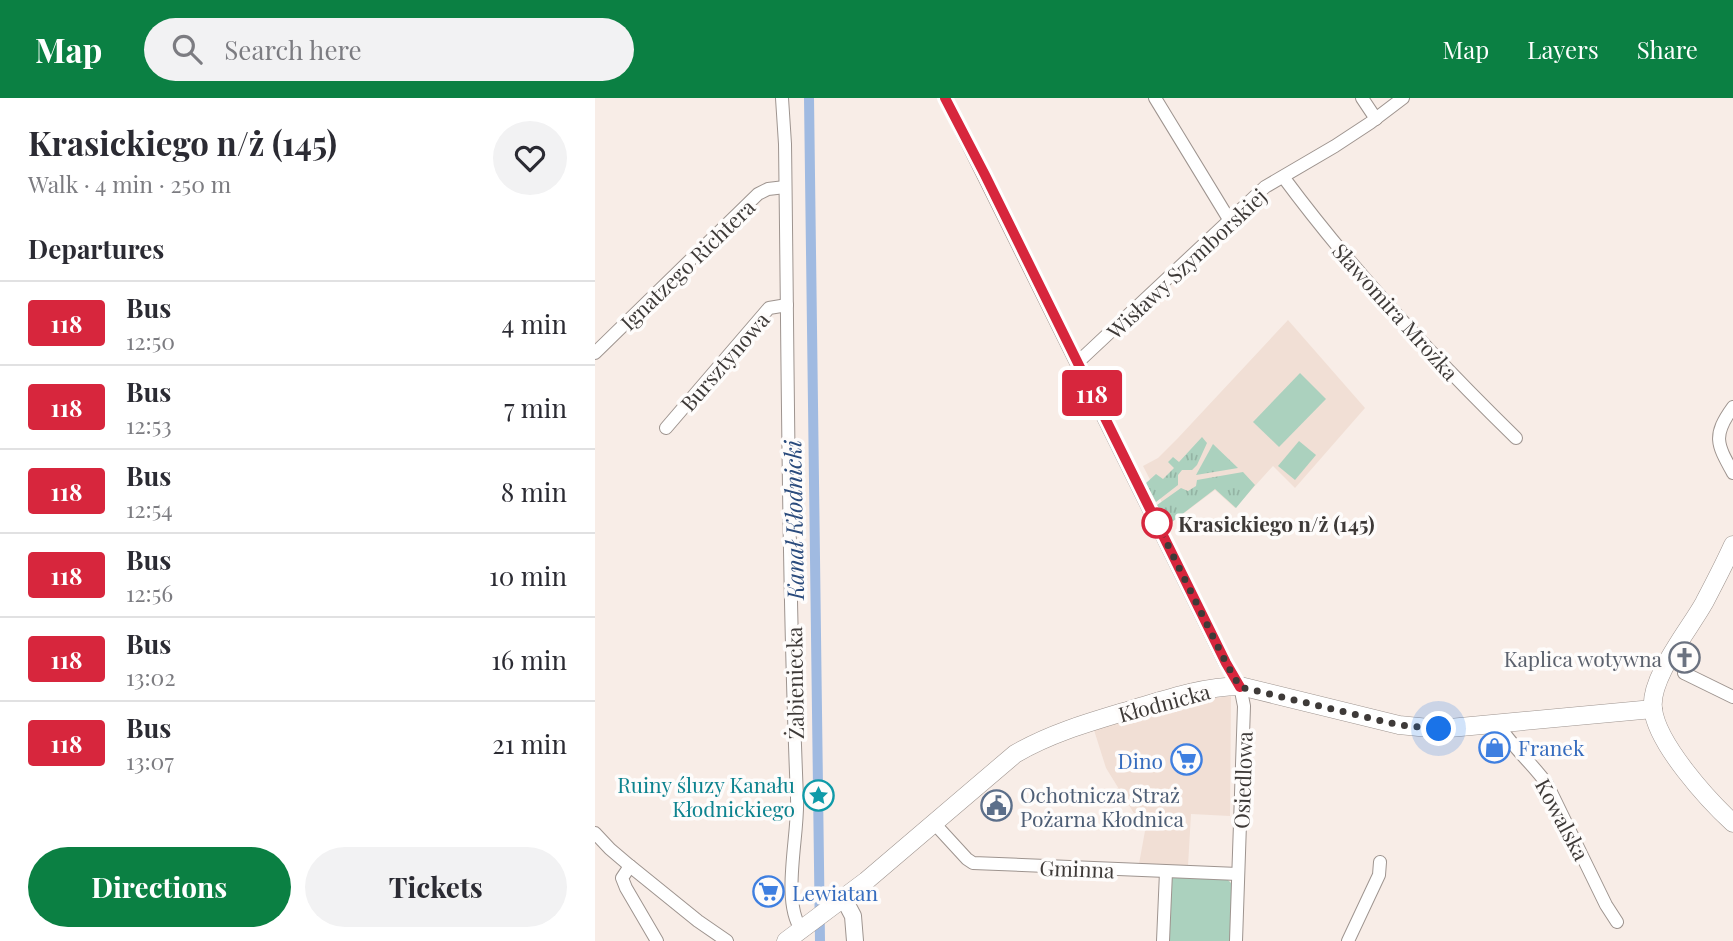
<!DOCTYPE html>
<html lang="en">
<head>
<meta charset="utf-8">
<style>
  body { margin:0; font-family:"Playfair Display",serif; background:#f2f2f3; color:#2b2b33; height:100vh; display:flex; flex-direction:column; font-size:26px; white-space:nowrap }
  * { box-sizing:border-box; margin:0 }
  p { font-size:23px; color:#7c7c81 }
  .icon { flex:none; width:38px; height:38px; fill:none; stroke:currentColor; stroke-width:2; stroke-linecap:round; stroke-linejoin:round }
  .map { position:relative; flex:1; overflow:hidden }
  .drawer { display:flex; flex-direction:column; background:#fff; width:595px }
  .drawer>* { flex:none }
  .badge { padding:0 14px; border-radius:5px; font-size:24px; line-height:46px }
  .you { position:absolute; width:35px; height:35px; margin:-18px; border:5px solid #fff; border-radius:50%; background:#1a73e8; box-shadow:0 0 0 10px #1a73e833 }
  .map>.badge { position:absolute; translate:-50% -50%; box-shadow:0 0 0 4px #fff }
  h2 { padding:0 28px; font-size:26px; line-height:63px }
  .round { display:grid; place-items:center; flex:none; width:74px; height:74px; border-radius:37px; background:#f2f2f3 }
  .head { display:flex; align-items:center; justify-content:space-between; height:119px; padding:0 28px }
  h1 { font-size:33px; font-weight:700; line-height:52px }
  .action { display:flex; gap:14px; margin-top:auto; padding:14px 28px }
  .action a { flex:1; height:80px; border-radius:42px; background:#0b8043; color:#fff; font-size:28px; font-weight:700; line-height:80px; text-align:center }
  .action a+a { background:#f2f2f3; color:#2b2b33 }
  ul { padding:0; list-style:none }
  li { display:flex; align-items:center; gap:21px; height:84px; padding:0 28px; border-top:2px solid #e1e1e2 }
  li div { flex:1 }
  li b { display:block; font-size:26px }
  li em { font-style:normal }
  li .badge { min-width:77px; font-weight:700; text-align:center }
  header { display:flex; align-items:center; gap:42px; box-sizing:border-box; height:98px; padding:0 35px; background:#0b8043; color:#fff }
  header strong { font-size:33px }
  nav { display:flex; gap:38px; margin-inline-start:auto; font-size:24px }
  .search { width:490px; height:63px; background:#f2f2f3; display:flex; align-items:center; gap:18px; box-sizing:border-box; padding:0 24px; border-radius:38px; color:#7c7c81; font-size:26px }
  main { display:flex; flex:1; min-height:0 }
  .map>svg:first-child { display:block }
</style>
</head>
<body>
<header>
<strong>Map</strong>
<div class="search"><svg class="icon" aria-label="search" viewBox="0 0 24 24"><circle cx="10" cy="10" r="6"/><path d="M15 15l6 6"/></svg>Search here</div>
<nav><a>Map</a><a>Layers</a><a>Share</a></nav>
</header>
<main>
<section class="drawer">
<div class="head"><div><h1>Krasickiego n/ż (145)</h1><p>Walk · 4 min · 250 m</p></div><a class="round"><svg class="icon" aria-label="heart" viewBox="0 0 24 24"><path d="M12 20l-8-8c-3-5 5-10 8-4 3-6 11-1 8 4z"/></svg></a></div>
<h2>Departures</h2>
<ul>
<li><span class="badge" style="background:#d7263d;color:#fff">118</span><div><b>Bus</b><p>12:50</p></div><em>4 min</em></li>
<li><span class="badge" style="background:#d7263d;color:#fff">118</span><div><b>Bus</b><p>12:53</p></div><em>7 min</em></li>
<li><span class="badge" style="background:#d7263d;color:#fff">118</span><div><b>Bus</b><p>12:54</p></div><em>8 min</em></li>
<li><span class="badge" style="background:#d7263d;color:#fff">118</span><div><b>Bus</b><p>12:56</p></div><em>10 min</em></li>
<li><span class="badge" style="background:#d7263d;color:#fff">118</span><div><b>Bus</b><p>13:02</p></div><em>16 min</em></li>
<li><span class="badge" style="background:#d7263d;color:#fff">118</span><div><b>Bus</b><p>13:07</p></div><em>21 min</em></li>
</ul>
<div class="action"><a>Directions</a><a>Tickets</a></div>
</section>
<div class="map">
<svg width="1138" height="843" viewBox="0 0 1138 843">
  <defs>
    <pattern id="grass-tufts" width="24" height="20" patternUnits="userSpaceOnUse" patternTransform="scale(1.75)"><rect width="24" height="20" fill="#abd1be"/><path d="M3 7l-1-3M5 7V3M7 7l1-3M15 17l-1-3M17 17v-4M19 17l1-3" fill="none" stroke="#94b4a4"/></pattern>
  </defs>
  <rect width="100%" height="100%" fill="#f8ede7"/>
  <g fill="#f1dfd5">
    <path d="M693,222L770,310L700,390L678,368L640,410L620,392L577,424L548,368L563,360L583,340Z"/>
    <path d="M636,598L635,718L596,716L593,768L544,766L550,733L511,670L499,632L609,601Z"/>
  </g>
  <g fill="url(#grass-tufts)">
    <path d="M607,339L612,345L602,367L597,372H587L583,377V387L561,404L551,385L561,376L568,381L579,370L573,364L578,359L584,364Z"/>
    <path d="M618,346L643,370L601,377Z"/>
    <path d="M648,374L660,387L641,410L620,391L573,427L562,407L586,390L593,393L601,388L602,382Z"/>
  </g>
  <g fill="#abd1be">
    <path d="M705,275L731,301L684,349L658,324Z"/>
    <path d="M704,343L721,357L700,382L683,368Z"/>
    <path d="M576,779L632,781L637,786L635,843H573Z"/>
  </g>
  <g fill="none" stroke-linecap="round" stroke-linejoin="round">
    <path stroke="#a0bae1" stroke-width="10" d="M214,0L225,843"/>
    <defs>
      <g id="minor">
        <path d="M187,0L190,46C193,264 193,482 202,700C204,736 186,802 206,831"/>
        <path d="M350,0L630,565L645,588L649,608L641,843"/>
        <path d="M560,0L635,123"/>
        <path d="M767,0L781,21"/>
        <path d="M689,80C758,173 838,259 921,340"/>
        <path d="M0,255L163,96L173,91L190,89"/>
        <path d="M482,265L670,89L740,48L775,25L808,0"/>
        <path d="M1138,309C1117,338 1122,346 1138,375"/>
        <path d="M71,330L174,210L192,207"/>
        <path d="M1089,575L1138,599"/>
        <path d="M903,626C917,649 937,665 952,686L1011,807L1022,824"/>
        <path d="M338,724L372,761L378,765L643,776"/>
        <path d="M0,735L15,751L35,768L27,780L31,790L62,843"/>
        <path d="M35,768L103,823L132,843"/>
        <path d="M568,843L571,774"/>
        <path d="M753,843L784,777L785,764"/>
      </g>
      <path id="tertiary" d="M248,799L258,818L260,843"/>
      <g id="secondary">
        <path d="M1138,447C1129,467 1119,486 1109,505C1094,532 1054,580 1058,611C1062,646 1113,702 1138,725"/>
        <path d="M191,843L271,783L420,656C456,635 495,624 535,612C572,601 606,589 645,588L804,627L844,631L1058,611"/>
      </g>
    </defs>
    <use href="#minor" stroke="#9e948f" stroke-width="14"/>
    <use href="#tertiary" stroke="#9e948f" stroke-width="18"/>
    <use href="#secondary" stroke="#9e948f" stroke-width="19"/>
    <use href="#minor" stroke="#fff" stroke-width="12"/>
    <use href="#tertiary" stroke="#fff" stroke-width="16"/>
    <use href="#secondary" stroke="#fff" stroke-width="18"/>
  </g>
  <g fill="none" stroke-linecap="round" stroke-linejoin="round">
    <defs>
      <path id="line" d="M350,0L390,77L631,565L645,589"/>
    </defs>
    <use href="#line" stroke="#fff" stroke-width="16"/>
    <use href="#line" stroke="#d7263d" stroke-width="10"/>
    <path stroke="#3e3a38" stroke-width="7" stroke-dasharray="0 12.6" d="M562,425L631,565L645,589L804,627L844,631"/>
  </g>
  <defs>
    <symbol id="church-ring" viewBox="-11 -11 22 22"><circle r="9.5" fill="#fefcfb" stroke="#6b7280" stroke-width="1.5"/><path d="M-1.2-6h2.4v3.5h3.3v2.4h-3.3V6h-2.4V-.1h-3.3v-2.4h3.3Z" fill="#6b7280"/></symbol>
    <symbol id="shop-ring" viewBox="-11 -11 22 22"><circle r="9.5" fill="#fefcfb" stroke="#3f7fe0" stroke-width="1.5"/><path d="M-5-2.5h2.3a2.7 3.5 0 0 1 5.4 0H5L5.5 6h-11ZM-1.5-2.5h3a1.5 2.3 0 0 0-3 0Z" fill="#3f7fe0"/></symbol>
    <symbol id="supermarket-ring" viewBox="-11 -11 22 22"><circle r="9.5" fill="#fefcfb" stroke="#3f7fe0" stroke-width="1.5"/><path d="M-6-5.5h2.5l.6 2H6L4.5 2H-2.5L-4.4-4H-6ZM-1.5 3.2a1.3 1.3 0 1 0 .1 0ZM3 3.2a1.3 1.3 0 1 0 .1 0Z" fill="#3f7fe0"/></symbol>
    <symbol id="sight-ring" viewBox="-11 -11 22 22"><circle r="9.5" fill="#fefcfb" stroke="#0f9aa8" stroke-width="1.5"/><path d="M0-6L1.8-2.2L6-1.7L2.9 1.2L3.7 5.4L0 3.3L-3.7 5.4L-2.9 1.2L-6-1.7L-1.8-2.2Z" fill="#0f9aa8"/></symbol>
    <symbol id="civic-ring" viewBox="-11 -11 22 22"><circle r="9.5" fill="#fefcfb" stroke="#5c6f8a" stroke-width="1.5"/><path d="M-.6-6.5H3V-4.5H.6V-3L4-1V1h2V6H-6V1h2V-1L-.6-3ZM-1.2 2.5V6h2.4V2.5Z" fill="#5c6f8a"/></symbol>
  </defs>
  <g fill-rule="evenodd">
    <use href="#church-ring" x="1072" y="542" width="35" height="35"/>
    <use href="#shop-ring" x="882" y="632" width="35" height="35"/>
    <use href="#supermarket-ring" x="574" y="644" width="35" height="35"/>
    <use href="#sight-ring" x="206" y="680" width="35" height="35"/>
    <use href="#civic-ring" x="384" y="690" width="35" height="35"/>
    <use href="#supermarket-ring" x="156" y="776" width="35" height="35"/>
  </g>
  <circle fill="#fff" stroke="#d7263d" stroke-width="3.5" cx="562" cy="425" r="14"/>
  <g text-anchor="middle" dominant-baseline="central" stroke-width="7" stroke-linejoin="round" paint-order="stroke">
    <g font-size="21" fill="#3e3a38" stroke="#fefcfb">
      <text transform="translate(591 165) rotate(-43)">Wisławy Szymborskiej</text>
      <text transform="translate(92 166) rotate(-44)">Ignatzego Richtera</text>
      <text transform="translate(801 213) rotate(48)">Sławomira Mrożka</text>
      <text transform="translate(129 263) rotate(-49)">Bursztynowa</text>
      <text transform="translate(199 585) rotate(-91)">Żabieniecka</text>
      <text transform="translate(569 604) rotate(-15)">Kłodnicka</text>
      <text transform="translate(647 682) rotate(-88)">Osiedlowa</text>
      <text transform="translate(968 721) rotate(62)">Kowalska</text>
      <text transform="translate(482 770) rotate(2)">Gminna</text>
    </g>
    <g font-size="21" font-weight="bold" fill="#3e3a38" stroke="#fefcfb" text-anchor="start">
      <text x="583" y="425">Krasickiego n/ż (145)</text>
    </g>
    <g font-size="21" fill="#5b616d" stroke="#fefcfb" text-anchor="end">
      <text x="1067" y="560">Kaplica wotywna</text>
    </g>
    <g font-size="21" fill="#366cbe" stroke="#fefcfb" text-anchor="start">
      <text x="923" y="649">Franek</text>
      <text x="568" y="662" text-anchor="end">Dino</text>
      <text x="197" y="794">Lewiatan</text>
    </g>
    <g font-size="21" fill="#0d838f" stroke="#fefcfb" text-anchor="end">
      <text x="200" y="686">Ruiny śluzy Kanału<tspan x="200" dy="24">Kłodnickiego</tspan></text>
    </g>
    <g font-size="21" fill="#4e5e75" stroke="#fefcfb" text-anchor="start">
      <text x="425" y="696">Ochotnicza Straż<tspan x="425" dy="24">Pożarna Kłodnica</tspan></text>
    </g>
    <g font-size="23" font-style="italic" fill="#294a7c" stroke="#fefcfb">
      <text transform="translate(198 422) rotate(-91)">Kanał Kłodnicki</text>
    </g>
  </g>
</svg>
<div class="you" style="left:844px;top:631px"></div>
<b class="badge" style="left:497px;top:295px;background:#d7263d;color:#fff">118</b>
</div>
</main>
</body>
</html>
